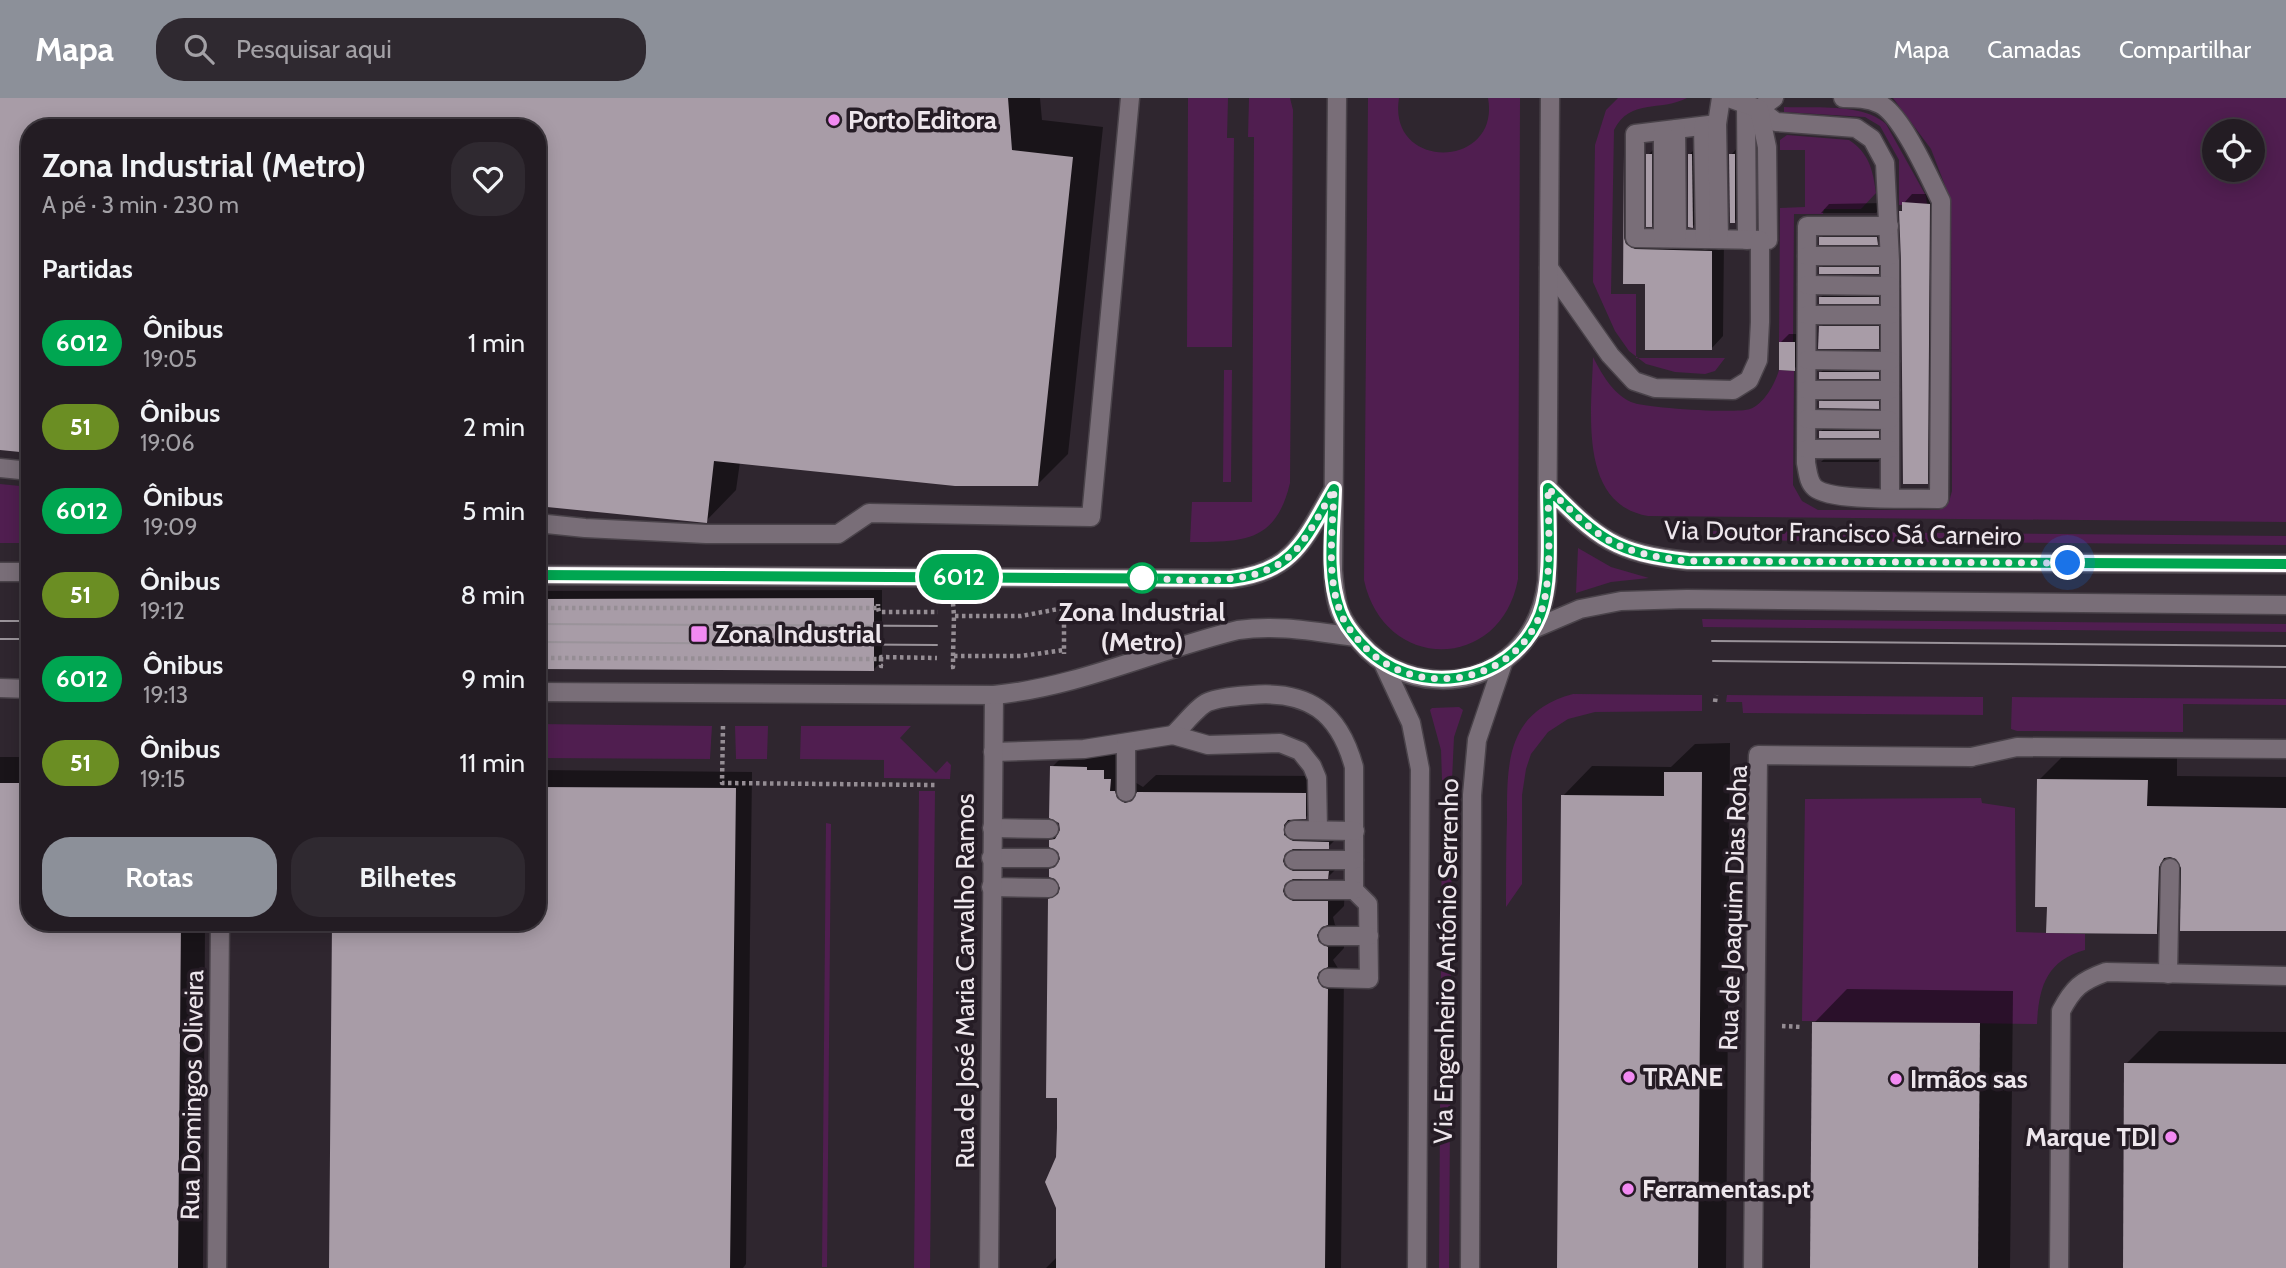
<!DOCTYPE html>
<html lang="pt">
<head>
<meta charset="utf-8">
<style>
  body { margin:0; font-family:Cabin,sans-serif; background:#2f2930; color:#f1f3f6; height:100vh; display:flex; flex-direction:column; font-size:26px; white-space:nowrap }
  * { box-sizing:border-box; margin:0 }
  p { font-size:23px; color:#a3a1a6 }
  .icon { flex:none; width:38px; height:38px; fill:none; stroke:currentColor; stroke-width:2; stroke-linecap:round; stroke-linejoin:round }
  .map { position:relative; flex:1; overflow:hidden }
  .drawer { position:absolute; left:21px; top:21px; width:525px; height:812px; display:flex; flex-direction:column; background:#231c23; border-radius:28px; box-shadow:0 4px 18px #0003,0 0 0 2px #403a41 }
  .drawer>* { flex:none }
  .badge { padding:0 14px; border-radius:23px; font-size:24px; line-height:46px }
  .buttons { position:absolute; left:2202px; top:21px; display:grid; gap:14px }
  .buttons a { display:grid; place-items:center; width:63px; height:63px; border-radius:50%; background:#231c23; box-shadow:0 4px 18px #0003,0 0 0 2px #403a41; font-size:35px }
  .you { position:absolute; width:35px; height:35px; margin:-18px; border:5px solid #fff; border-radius:50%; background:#1a73e8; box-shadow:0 0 0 10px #1a73e833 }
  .map>.badge { position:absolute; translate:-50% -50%; box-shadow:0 0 0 4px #fff }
  h2 { padding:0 21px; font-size:26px; line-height:63px }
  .round { display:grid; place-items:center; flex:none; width:74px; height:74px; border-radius:28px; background:#2f2930 }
  .overview { display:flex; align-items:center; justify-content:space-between; height:119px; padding:0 21px }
  h1 { font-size:33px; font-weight:700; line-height:52px }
  .button { display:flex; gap:14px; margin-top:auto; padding:14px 21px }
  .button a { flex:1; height:80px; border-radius:28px; background:#8c9099; color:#fff; font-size:28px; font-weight:700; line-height:80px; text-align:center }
  .button a+a { background:#2f2930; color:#f1f3f6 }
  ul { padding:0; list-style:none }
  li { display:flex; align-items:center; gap:21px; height:84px; padding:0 21px }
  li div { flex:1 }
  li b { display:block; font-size:26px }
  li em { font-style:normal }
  li .badge { min-width:77px; font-weight:700; text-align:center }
  header { display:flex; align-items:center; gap:42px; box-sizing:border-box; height:98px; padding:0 35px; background:#8c9099; color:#fff }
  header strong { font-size:33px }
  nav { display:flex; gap:38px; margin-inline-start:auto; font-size:24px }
  .search { width:490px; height:63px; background:#2f2930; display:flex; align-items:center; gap:18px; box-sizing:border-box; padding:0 24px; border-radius:28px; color:#a3a1a6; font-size:26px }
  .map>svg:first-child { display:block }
</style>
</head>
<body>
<header>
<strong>Mapa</strong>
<div class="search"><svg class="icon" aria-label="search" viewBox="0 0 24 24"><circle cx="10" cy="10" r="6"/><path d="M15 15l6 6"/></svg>Pesquisar aqui</div>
<nav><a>Mapa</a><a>Camadas</a><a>Compartilhar</a></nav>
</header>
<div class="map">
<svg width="2286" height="1170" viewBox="0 0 2286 1170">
  <rect width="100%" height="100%" fill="#2f262f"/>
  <g fill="#501e50" fill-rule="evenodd">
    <path d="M1188,0H1228L1227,40H1234L1232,249H1187Z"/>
    <path d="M1249,0H1290L1293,12L1290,385C1276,445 1242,444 1190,444L1192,404H1252L1254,39H1248Z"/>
    <path d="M1368,0H1399C1387,74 1501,71 1488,0H1520V3L1518,481C1501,574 1384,575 1364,482Z"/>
    <path d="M1618,0H1687C1660,14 1630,0 1614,32L1611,196H1636V260H1725L1715,273L1705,276L1675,274L1646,266L1629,253L1615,233L1593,184L1595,47L1606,12Z"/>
    <path d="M1893,0H2286V424L1648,418C1577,406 1592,310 1593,259C1602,276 1612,295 1631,304C1644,310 1736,316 1750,311C1764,306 1775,286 1779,272L1794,273L1793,387L1802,403L1818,412H1939L1949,404L1952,393L1951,103L1931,51ZM2214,33H2252V72H2214Z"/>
    <path d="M1784,9C1814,10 1864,5 1886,26L1926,98L1927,106L1899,107V62L1880,28L1865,19L1784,14Z"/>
    <path d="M1787,37L1849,42C1869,55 1873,72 1876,95L1861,111H1824L1823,116H1794L1793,244H1779L1780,110L1805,109V52H1780V42Z"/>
    <path d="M1224,272H1232L1231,384H1223Z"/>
    <path d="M0,386L30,389V445H0Z"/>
    <path d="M1708,433L2286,438V447L1708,442Z"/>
    <path d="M1578,450L1611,469L1649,480L1611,484L1576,495Z"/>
    <path d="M1702,521L2286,526V534L1703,529Z"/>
    <path d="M1573,596L1702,597V613L1595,614L1568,621L1548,634L1531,656L1526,671L1522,697V786L1506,809C1506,780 1506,751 1507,722C1507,665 1506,614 1573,596Z"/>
    <path d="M1727,597L1983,599V617L1743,615L1742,604H1726Z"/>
    <path d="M2012,599L2286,601V607L2183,606V634L2017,633L2011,631Z"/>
    <path d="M1459,609L1463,612L1454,639L1452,682H1442L1441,652L1430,612L1432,610Z"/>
    <path d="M537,626L712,628L710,661L537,660Z"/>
    <path d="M735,628H768L767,661H736Z"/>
    <path d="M801,628H911L900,640L936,675L947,663L951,667L950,681L884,680V662L800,661Z"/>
    <path d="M919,693H935L930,1170H914Z"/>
    <path d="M1981,700L1982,705L2015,710L2016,834L2085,836V852C2046,863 2039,889 2037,926L1802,923L1805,701Z"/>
    <path d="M1442,709H1452L1449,1170H1439Z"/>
    <path d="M826,725L831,726L827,1169H822Z"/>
  </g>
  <g fill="#0007">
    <path d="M0,0H1040L1042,22L1103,29L1068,356L1038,386L740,364L736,392L706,423L537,30H30L0,350Z"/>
    <path d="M1635,47L1636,133L1724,141L1723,238L1711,251L1647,184H1625V57Z"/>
    <path d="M1657,48L1659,119L1651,127L1648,57Z"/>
    <path d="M1698,48L1701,119L1693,128L1689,57Z"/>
    <path d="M1739,48L1743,115L1735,123L1731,57Z"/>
    <path d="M1912,96H1936L1935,376L1927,384L1901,113L1904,110V105Z"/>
    <path d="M1884,105L1876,115H1821L1829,106Z"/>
    <path d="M1829,132L1885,136L1877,145L1821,140Z"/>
    <path d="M1829,162L1886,166L1878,175L1821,170Z"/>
    <path d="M1829,191L1886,195L1878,204L1821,199Z"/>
    <path d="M1829,221H1886V241L1878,250L1821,229Z"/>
    <path d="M1789,236H1803V262L1794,271L1780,245Z"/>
    <path d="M1830,266L1886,270L1878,279L1821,274Z"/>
    <path d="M1830,296L1886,300L1878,309L1821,304Z"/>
    <path d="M1830,325L1886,329L1878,338L1821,333Z"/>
    <path d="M1830,355H1886L1878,364H1821Z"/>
    <path d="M882,492V563L873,572L537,569V493Z"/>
    <path d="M1730,645L1726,1170H1558L1563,698L1592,668L1671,669L1695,646Z"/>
    <path d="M2070,651L2177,652V678L2286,679V832L2182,809L2157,835L2048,807L2039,682Z"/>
    <path d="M1069,652L1121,655L1133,683L1143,689L1156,677L1323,678V702L1306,719L1301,720L1311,727L1345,732L1328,749L1299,750L1311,757L1345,762L1328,779H1298L1311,787H1345L1344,808L1333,819L1335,827L1344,832V850L1333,862L1339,872L1344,874L1341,1170H1046L1058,1158L1059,1030L1050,802L1062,790L1050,772L1062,760L1060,753L1050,743L1062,731L1052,669Z"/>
    <path d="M0,659H30V824H205L203,1170H0Z"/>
    <path d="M537,672L752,674L746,1166L743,1170H331L537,824Z"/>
    <path d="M1847,891L2013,893L2010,1170H1811L1814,925Z"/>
    <path d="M2159,933L2286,934V1170H2125L2126,966Z"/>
  </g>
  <g fill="#a89ca7">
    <path d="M0,0H1008L1012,52L1073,59L1038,388H955L714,363L707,425L537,408V30H30V355L0,352Z"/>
    <path d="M1624,56V140L1626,146L1635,151L1712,153V252H1645V186H1623Z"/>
    <rect x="1646" y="56" width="6" height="73"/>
    <path d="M1688,56H1692L1693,130L1688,129Z"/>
    <path d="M1729,56H1735V125H1730Z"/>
    <path d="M1902,104L1930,106L1928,386H1903L1901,163L1899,113H1902Z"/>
    <path d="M1819,139H1877L1878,147H1819Z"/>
    <rect x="1819" y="169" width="60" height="7"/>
    <rect x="1819" y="199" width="60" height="7"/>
    <path d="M1819,228H1879V251H1818Z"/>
    <path d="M1779,244H1795V273L1779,272Z"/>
    <rect x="1819" y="274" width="60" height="7"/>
    <path d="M1819,303H1879V311L1819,310Z"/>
    <rect x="1819" y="333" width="60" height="7"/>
    <path d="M874,500V573L537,571V501Z"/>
    <path d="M1050,668L1087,669V672H1104V681H1111L1110,693H1115L1117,700L1125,705L1132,703L1137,694L1306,695V721L1288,722L1284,727V737L1293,743L1329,744V751H1293L1285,756L1283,763L1285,768L1293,773H1329L1328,781H1293L1285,786L1283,793L1285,798L1293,803H1328V827L1322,829L1317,837L1319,844L1328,849V869L1319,874L1317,880L1322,889L1328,891L1325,1170H1056V1110L1045,1084L1056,1059L1057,1030V1000H1046L1048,801L1058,796L1060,790L1055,781L1049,779V771L1055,769L1060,761L1058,754L1049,749V742L1055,741L1060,732L1059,725L1049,720Z"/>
    <path d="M1664,674H1702L1698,1170H1557L1561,697L1664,698Z"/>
    <path d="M2037,681L2148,682L2147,708L2286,710V833H2180L2181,770L2176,761L2170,759L2164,760L2159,769L2157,836L2046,835L2047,809H2035Z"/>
    <path d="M0,685H30V824H181L178,1170H0Z"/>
    <path d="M537,689L736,690L730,1170H329L332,824H537Z"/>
    <path d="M1812,924L1980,925L1978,1170H1810Z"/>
    <path d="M2124,965L2286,966V1170H2123Z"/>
  </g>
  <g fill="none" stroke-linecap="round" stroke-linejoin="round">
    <defs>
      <g id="lane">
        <path d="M1774,0L1759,11L1776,24L1856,30L1872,41L1885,65L1890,163V400"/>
        <path d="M1843,0C1856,0 1868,0 1880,6C1902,17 1929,79 1941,103L1939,401C1914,400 1832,404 1815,390C1808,384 1808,374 1806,365L1807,128H1889"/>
        <path d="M1746,7L1747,142"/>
        <path d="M1717,26L1635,36V140L1768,142L1767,49L1759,11L1729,0"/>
        <path d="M1703,28L1705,141"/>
        <path d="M1676,31L1677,140"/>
        <path d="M1663,33V140"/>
        <path d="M1719,141L1717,26L1721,0"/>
        <path d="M1807,158H1889"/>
        <path d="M1549,170L1610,257L1634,283L1655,290L1733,292L1749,282L1758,262L1760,224V142"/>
        <path d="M1807,187L1890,188"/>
        <path d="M1807,217H1890"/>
        <path d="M1807,262L1890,263"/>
        <path d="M1807,292H1890"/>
        <path d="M1807,321L1889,322"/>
        <path d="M1807,351H1889"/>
        <path d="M0,370L30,373"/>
        <path d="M537,425L585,430L706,436H838L869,415L1091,419L1130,0"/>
        <path d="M1173,637C1182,629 1198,608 1208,604C1220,599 1238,598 1251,597C1308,592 1339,614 1354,669V792L1368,806L1369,881L1328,880"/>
        <path d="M993,654L1084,651L1173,637L1208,647L1280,645L1300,653L1312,668L1317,680L1318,732"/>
        <path d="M1971,659L2017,649L2286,651"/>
        <path d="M1126,694V645"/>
        <path d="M992,730L1049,731"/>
        <path d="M1294,732L1355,733"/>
        <path d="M991,760H1049"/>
        <path d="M1294,762H1354"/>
        <path d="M991,789L1049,790"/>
        <path d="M1294,792H1354"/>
        <path d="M1328,838H1369"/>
        <path d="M2168,876L2170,770"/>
      </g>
      <g id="street">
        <path d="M217,1170L220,824"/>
        <path d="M989,1170L994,597"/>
        <path d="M1753,1170L1758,657L1971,659"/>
        <path d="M2059,1170L2061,913C2073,890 2081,883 2106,874L2286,878"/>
      </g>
      <g id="secondary">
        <path d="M1337,0L1333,472C1334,486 1335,501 1340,514C1345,526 1353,536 1361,545C1398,589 1472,595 1514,554C1535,534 1544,510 1547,483L1550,0"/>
        <path d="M1548,390C1598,441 1615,455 1688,463L2286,466"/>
        <path d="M0,474H30"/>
        <path d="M537,477L1231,481C1292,474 1304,443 1332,394"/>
        <path d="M1533,531L1580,511L1621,503L1687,501L2286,507"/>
        <path d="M1383,565L1411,625L1420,671L1417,1170"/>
        <path d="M0,590L30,591"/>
        <path d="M537,594L994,597C1078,589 1156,552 1238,532C1278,526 1316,534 1356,539"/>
        <path d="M1470,1170L1472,697L1477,642L1504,562"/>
      </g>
    </defs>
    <use href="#lane" stroke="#4a434a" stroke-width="21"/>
    <use href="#street" stroke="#4a434a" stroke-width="21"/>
    <use href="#secondary" stroke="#4a434a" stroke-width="21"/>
    <g stroke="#958d94" stroke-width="4.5" stroke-dasharray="3.5 3.5" stroke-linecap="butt">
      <path d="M953,505L954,518H1021L1064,510V556"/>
      <path d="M537,510H878V506"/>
      <path d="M878,510L879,514H938"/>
      <path d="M953,558L954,518"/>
      <path d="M537,560L881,561V568H883"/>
      <path d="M881,561V559L937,560"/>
      <path d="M951,569H953V558H1021L1064,552"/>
      <path d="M1715,604L1716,597"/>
      <path d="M723,628L722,685L935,687"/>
      <path d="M1782,928L1802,929"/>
    </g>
    <use href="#lane" stroke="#796e78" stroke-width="18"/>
    <use href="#street" stroke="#796e78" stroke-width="18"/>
    <use href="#secondary" stroke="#796e78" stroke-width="18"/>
    <g stroke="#9a939a" stroke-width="2">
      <path d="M0,523H30"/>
      <path d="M537,526L937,528"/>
      <path d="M0,541H30"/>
      <path d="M1712,543L2286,548"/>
      <path d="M537,544L937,547"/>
      <path d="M1713,563L2286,569"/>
    </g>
  </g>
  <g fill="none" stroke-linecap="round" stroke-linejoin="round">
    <defs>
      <path id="line" d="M537,477L1231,481C1294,474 1305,441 1334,391C1333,430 1326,476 1340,513C1344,525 1352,535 1360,544C1410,602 1511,590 1540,517C1553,483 1548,426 1548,390C1599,441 1614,455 1688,463L2286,466"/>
    </defs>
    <use href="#line" stroke="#fff" stroke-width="16"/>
    <use href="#line" stroke="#00a651" stroke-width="10"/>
    <path stroke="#ede6ec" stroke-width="7" stroke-dasharray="0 12.6" d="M1142,480C1192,482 1267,492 1300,447C1313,430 1323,410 1334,391C1333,430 1326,476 1340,513C1344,525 1352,535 1360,544C1410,602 1511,590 1540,517C1553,483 1548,426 1548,390C1599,441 1614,455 1688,463L2068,465"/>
  </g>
  <g fill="#f28af2" stroke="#251c25" stroke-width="2.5">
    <circle cx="834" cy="22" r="7"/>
    <rect x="690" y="527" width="18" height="18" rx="3.5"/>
    <circle cx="1629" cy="979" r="7"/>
    <circle cx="1896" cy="981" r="7"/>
    <circle cx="2171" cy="1039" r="7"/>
    <circle cx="1628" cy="1091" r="7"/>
  </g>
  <circle fill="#fff" stroke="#00a651" stroke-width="3.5" cx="1142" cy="480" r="14"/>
  <g text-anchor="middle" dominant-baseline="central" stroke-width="7" stroke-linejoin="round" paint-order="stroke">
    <g font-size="26" font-weight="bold" fill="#ede6ec" stroke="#251c25" text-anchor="start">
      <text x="848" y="22">Porto Editora</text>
      <text x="715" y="536">Zona Industrial</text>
      <text x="1643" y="979">TRANE</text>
      <text x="1910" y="981">Irmãos sas</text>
      <text x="2157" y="1039" text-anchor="end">Marque TDI</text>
      <text x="1642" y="1091">Ferramentas.pt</text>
    </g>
    <g font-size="26" fill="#ede6ec" stroke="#251c25">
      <text transform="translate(1843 435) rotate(1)">Via Doutor Francisco Sá Carneiro</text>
      <text transform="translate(1733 810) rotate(-88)">Rua de Joaquim Dias Roha</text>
      <text transform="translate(1446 863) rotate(-89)">Via Engenheiro António Serrenho</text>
      <text transform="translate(965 883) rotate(-90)">Rua de José Maria Carvalho Ramos</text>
      <text transform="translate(192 997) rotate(-89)">Rua Domingos Oliveira</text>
    </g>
    <g font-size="26" font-weight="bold" fill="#ede6ec" stroke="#251c25">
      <text x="1142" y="514">Zona Industrial<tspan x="1142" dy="30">(Metro)</tspan></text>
    </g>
  </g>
</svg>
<div class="buttons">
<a><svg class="icon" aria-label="locate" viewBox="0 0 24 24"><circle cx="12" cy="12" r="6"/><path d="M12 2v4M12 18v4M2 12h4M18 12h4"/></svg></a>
</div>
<div class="you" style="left:2068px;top:465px"></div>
<b class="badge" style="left:959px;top:479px;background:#00a651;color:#fff">6012</b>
<section class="drawer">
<div class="overview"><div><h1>Zona Industrial (Metro)</h1><p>A pé · 3 min · 230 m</p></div><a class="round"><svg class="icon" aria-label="heart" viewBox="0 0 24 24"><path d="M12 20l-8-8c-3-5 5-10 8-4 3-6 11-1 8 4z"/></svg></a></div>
<h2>Partidas</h2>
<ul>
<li><span class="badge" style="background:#00a651;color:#fff">6012</span><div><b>Ônibus</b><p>19:05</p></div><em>1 min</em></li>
<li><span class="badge" style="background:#6b8e23;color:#fff">51</span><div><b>Ônibus</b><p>19:06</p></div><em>2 min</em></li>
<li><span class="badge" style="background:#00a651;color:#fff">6012</span><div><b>Ônibus</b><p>19:09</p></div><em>5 min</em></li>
<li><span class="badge" style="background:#6b8e23;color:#fff">51</span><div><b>Ônibus</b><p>19:12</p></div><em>8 min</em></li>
<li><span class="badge" style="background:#00a651;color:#fff">6012</span><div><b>Ônibus</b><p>19:13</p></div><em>9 min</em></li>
<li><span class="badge" style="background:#6b8e23;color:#fff">51</span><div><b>Ônibus</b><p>19:15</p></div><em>11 min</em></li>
</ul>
<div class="button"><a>Rotas</a><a>Bilhetes</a></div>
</section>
</div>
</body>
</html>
